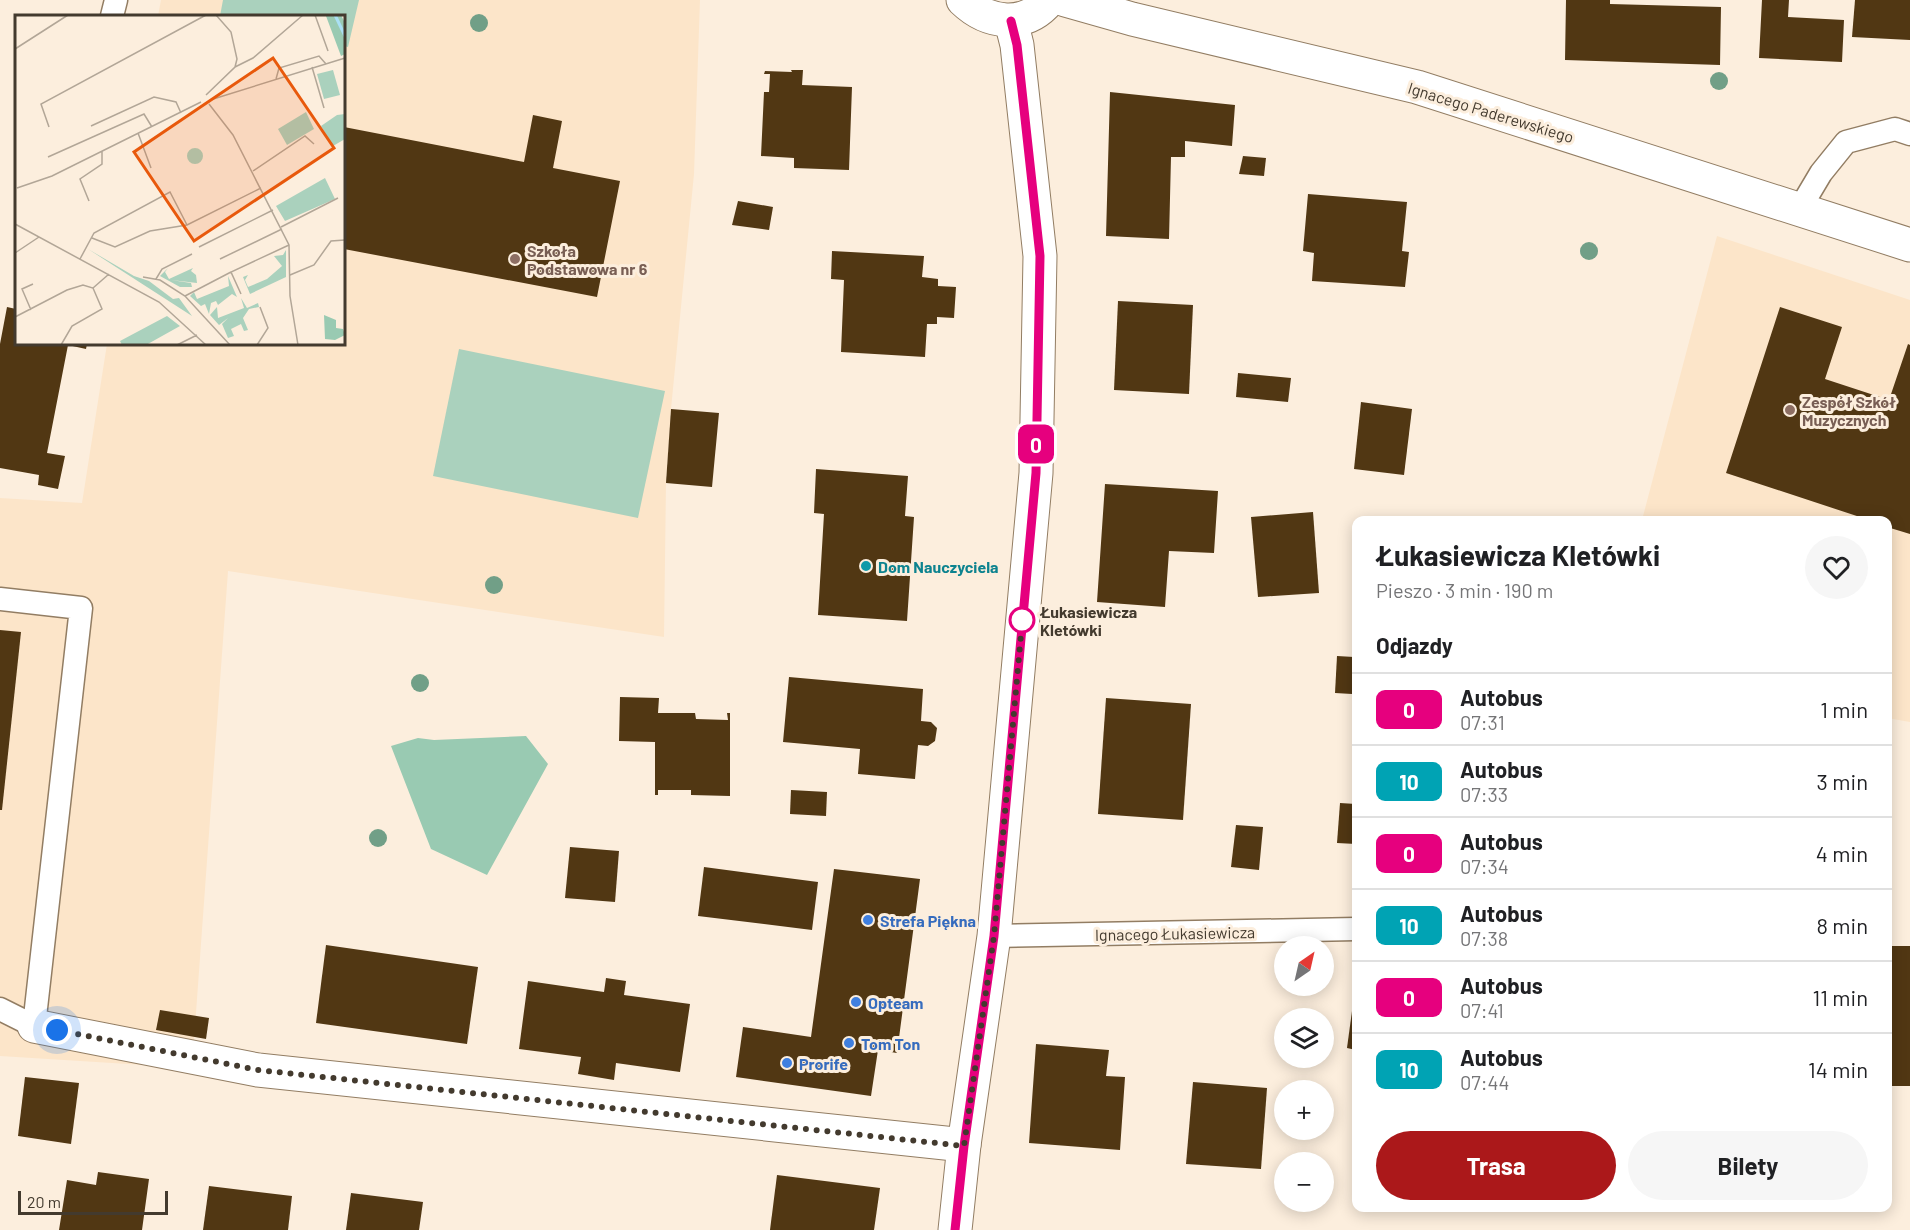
<!DOCTYPE html>
<html lang="pl">
<head>
<meta charset="utf-8">
<style>
  body { margin:0; font-family:Barlow,sans-serif; background:#f6f6f6; color:#202124; height:100vh; display:flex; flex-direction:column; font-size:22px; white-space:nowrap }
  * { box-sizing:border-box; margin:0 }
  p { font-size:20px; color:#757577 }
  .icon { flex:none; width:33px; height:33px; fill:none; stroke:currentColor; stroke-width:2; stroke-linecap:round; stroke-linejoin:round }
  .map { position:relative; flex:1; overflow:hidden }
  .sheet { position:absolute; left:1352px; top:516px; width:540px; height:696px; display:flex; flex-direction:column; background:#fff; border-radius:12px; box-shadow:0 3px 15px #0003 }
  .sheet>* { flex:none }
  .badge { padding:0 12px; border-radius:9px; font-size:21px; line-height:39px }
  .needle { width:39px; rotate:34deg }
  .controls { position:absolute; left:1274px; top:936px; display:grid; gap:12px }
  .controls a { display:grid; place-items:center; width:60px; height:60px; border-radius:50%; background:#fff; box-shadow:0 3px 15px #0003; font-size:30px }
  .scale { position:absolute; left:18px; bottom:15px; width:150px; box-sizing:border-box; padding-left:6px; border:3px solid #433a2e; border-top:0; font-size:16px; line-height:21px; white-space:nowrap; color:#433a2e; -webkit-text-stroke:4px #fceedd; paint-order:stroke }
  .you { position:absolute; width:30px; height:30px; margin:-15px; border:4px solid #fff; border-radius:50%; background:#1a73e8; box-shadow:0 0 0 9px #1a73e833 }
  .map>.badge { position:absolute; translate:-50% -50%; box-shadow:0 0 0 3px #fff }
  h2 { padding:0 24px; font-size:22px; line-height:54px }
  .round { display:grid; place-items:center; flex:none; width:63px; height:63px; border-radius:32px; background:#f6f6f6 }
  .headline { display:flex; align-items:center; justify-content:space-between; height:102px; padding:0 24px }
  h1 { font-size:28px; font-weight:700; line-height:45px }
  .button { display:flex; gap:12px; margin-top:auto; padding:12px 24px }
  .button a { flex:1; height:69px; border-radius:36px; background:#ab181a; color:#fff; font-size:24px; font-weight:700; line-height:69px; text-align:center }
  .button a+a { background:#f6f6f6; color:#202124 }
  ul { padding:0; list-style:none }
  li { display:flex; align-items:center; gap:18px; height:72px; padding:0 24px; border-top:2px solid #e0e0e0 }
  li div { flex:1 }
  li b { display:block; font-size:22px }
  li em { font-style:normal }
  li .badge { min-width:66px; font-weight:700; text-align:center }
  .map>svg:first-child { display:block }
</style>
</head>
<body>
<div class="map">
<svg width="1910" height="1230" viewBox="0 0 1910 1230">
  <rect width="100%" height="100%" fill="#fceedd"/>
  <g fill="#fce5c9">
    <path d="M161,0H700L694,174L671,409L666,483L664,637L228,571L192,1068L0,1056V498L82,503L107,344H344V16H158Z"/>
    <path d="M1717,236L1910,300V722L1887,718V520H1642Z"/>
  </g>
  <g fill="#aad1bd">
    <path d="M223,0H359L348,47L344,46V16H220Z"/>
    <path d="M459,349L665,391L638,518L433,476Z"/>
  </g>
  <path fill="#99cab2" d="M526,736L548,764L487,875L431,849L391,746L418,738L434,740Z"/>
  <g fill="#513713">
    <path d="M1566,0H1610V4L1721,7L1720,65L1565,60Z"/>
    <path d="M1762,0H1789L1788,17L1844,20L1842,62L1759,58Z"/>
    <path d="M1855,0H1910V40L1852,37Z"/>
    <path d="M791,70H803L802,85L852,87L849,170L794,168V158L761,156L764,92H769L770,74H764L765,71L792,72Z"/>
    <path d="M1110,92L1235,105L1232,146L1185,141V157H1171L1169,239L1106,236Z"/>
    <path d="M533,115L562,121L553,168L620,181L597,297L344,249V127L524,162Z"/>
    <path d="M1243,156L1266,158L1264,176L1239,174Z"/>
    <path d="M1308,194L1407,202L1402,251L1409,252L1405,287L1312,281L1314,253L1303,251Z"/>
    <path d="M738,201L773,207L769,230L732,225Z"/>
    <path d="M832,251L924,256L922,277L938,279V286L956,287L954,318L937,317V324H927L925,357L841,352L844,280L831,279Z"/>
    <path d="M1118,301L1193,305L1189,394L1114,390Z"/>
    <path d="M7,307L16,309V344H87L86,349L68,345L47,453L65,456L58,489L38,485L39,475L0,468V344Z"/>
    <path d="M1780,307L1842,327L1825,379L1889,400L1908,344L1910,345V534L1887,527V520H1869L1726,473Z"/>
    <path d="M1238,373L1291,378L1288,402L1236,397Z"/>
    <path d="M1361,402L1412,409L1404,475L1354,469Z"/>
    <path d="M671,409L719,413L712,487L666,483Z"/>
    <path d="M816,469L908,476L905,516L914,517L907,621L818,615L824,514L814,513Z"/>
    <path d="M1105,484L1218,491L1214,553L1169,551L1165,607L1097,602Z"/>
    <path d="M1313,512L1319,593L1258,597L1251,517Z"/>
    <path d="M0,630L21,632L2,810H0Z"/>
    <path d="M1337,656L1354,657L1352,694L1335,693Z"/>
    <path d="M789,677L923,689L921,721L931,722L937,728L935,741L928,746L918,745L915,779L858,774L860,749L783,742Z"/>
    <path d="M620,697L659,698L658,713H695L696,719L728,720L727,713H730V796L691,795V790H658V795H655V742L619,741Z"/>
    <path d="M1106,698L1191,704L1183,820L1098,814Z"/>
    <path d="M791,790L827,792L826,816L790,814Z"/>
    <path d="M1340,803L1356,804V844L1337,843Z"/>
    <path d="M1236,825L1263,827L1259,870L1231,867Z"/>
    <path d="M570,847L619,851L615,902L565,898Z"/>
    <path d="M704,867L818,882L812,930L698,916Z"/>
    <path d="M834,869L920,879L897,1053L878,1050L871,1096L736,1077L743,1027L811,1037Z"/>
    <path d="M326,945L478,967L467,1044L316,1023Z"/>
    <rect x="1887" y="946" width="23" height="140"/>
    <path d="M606,978L626,981L624,995L690,1004L680,1072L616,1063L614,1080L578,1074L581,1057L519,1049L528,981L604,992Z"/>
    <path d="M1355,989H1356V1050L1347,1048Z"/>
    <path d="M160,1010L209,1018L206,1039L156,1030Z"/>
    <path d="M1036,1044L1109,1050L1106,1076L1125,1077L1120,1150L1029,1143Z"/>
    <path d="M25,1077L79,1083L71,1144L18,1136Z"/>
    <path d="M1193,1082L1267,1088L1261,1169L1186,1164Z"/>
    <path d="M98,1172L149,1179L142,1230H59L67,1180L96,1185Z"/>
    <path d="M777,1175L880,1188L874,1230H770Z"/>
    <path d="M209,1186L292,1196L288,1230H203Z"/>
    <path d="M351,1193L423,1202L419,1230H346Z"/>
    <rect x="1510" y="1208" width="23" height="2"/>
  </g>
  <g fill="none" stroke-linecap="round" stroke-linejoin="round">
    <defs>
      <g id="lane">
        <path d="M112,16L116,0"/>
        <path d="M1799,210L1821,173L1846,142L1895,129L1910,134"/>
        <path d="M0,599L81,608L34,1026L0,1009"/>
        <path d="M994,936L1356,929"/>
      </g>
      <path id="street" d="M34,1026L258,1070L964,1145"/>
      <g id="secondary">
        <path d="M963,0C988,24 1025,29 1049,0"/>
        <path d="M1065,0L1132,19L1417,87L1910,245"/>
        <path d="M955,1230L964,1145L994,936L1036,473L1040,256L1017,45L1011,21"/>
      </g>
    </defs>
    <use href="#lane" stroke="#927d63" stroke-width="25"/>
    <use href="#street" stroke="#927d63" stroke-width="35"/>
    <use href="#secondary" stroke="#927d63" stroke-width="35"/>
    <use href="#lane" stroke="#fff" stroke-width="22"/>
    <use href="#street" stroke="#fff" stroke-width="33"/>
    <use href="#secondary" stroke="#fff" stroke-width="33"/>
  </g>
  <g fill="#719f87">
    <circle cx="479" cy="23" r="9"/>
    <circle cx="1719" cy="81" r="9"/>
    <circle cx="1589" cy="251" r="9"/>
    <circle cx="494" cy="585" r="9"/>
    <circle cx="420" cy="683" r="9"/>
    <circle cx="378" cy="838" r="9"/>
  </g>
  <g fill="none" stroke-linecap="round" stroke-linejoin="round">
    <defs>
      <path id="line" d="M955,1230L964,1146L994,936L1036,473L1040,256L1017,45L1011,21"/>
    </defs>
    <use href="#line" stroke="#fff" stroke-width="14"/>
    <use href="#line" stroke="#e6007e" stroke-width="9"/>
    <path stroke="#433a2e" stroke-width="6" stroke-dasharray="0 10.8" d="M57,1030L258,1070L964,1146L994,936L1023,612L1022,620"/>
  </g>
  <g fill="#8d6e63" stroke="#fceedd" stroke-width="2">
    <circle cx="515" cy="259" r="6"/>
    <circle cx="1790" cy="410" r="6"/>
  </g>
  <circle fill="#0f9aa8" stroke="#fceedd" stroke-width="2" cx="866" cy="566" r="6"/>
  <circle fill="#fff" stroke="#e6007e" stroke-width="3" cx="1022" cy="620" r="12"/>
  <g fill="#3f7fe0" stroke="#fceedd" stroke-width="2">
    <circle cx="868" cy="920" r="6"/>
    <circle cx="856" cy="1002" r="6"/>
    <circle cx="849" cy="1043" r="6"/>
    <circle cx="787" cy="1063" r="6"/>
  </g>
  <g text-anchor="middle" dominant-baseline="central" stroke-width="6" stroke-linejoin="round" paint-order="stroke">
    <g font-size="16" fill="#433a2e" stroke="#fceedd">
      <text transform="translate(1491 112) rotate(17)">Ignacego Paderewskiego</text>
      <text transform="translate(1175 933) rotate(-1)">Ignacego Łukasiewicza</text>
    </g>
    <g font-size="16" font-weight="bold" fill="#785e54" stroke="#fceedd" text-anchor="start">
      <text x="527" y="250">Szkoła<tspan x="527" dy="18">Podstawowa nr 6</tspan></text>
      <text x="1802" y="401">Zespół Szkół<tspan x="1802" dy="18">Muzycznych</tspan></text>
    </g>
    <g font-size="16" font-weight="bold" fill="#0d838f" stroke="#fceedd" text-anchor="start">
      <text x="878" y="566">Dom Nauczyciela</text>
    </g>
    <g font-size="16" font-weight="bold" fill="#433a2e" stroke="#fceedd" text-anchor="start">
      <text x="1040" y="611">Łukasiewicza<tspan x="1040" dy="18">Kletówki</tspan></text>
    </g>
    <g font-size="16" font-weight="bold" fill="#366cbe" stroke="#fceedd" text-anchor="start">
      <text x="880" y="920">Strefa Piękna</text>
      <text x="868" y="1002">Opteam</text>
      <text x="861" y="1043">Tom Ton</text>
      <text x="799" y="1063">Prorife</text>
    </g>
  </g>
  <g transform="translate(15 15)">
    <rect width="330" height="330" fill="#fceedd"/>
    <path d="M318,55L325,80L309,84L302,59ZM291,97L299,114L272,130L263,114ZM330,99V124L318,131L306,111L322,100ZM172 141a8 8 0 1 1 16 0a8 8 0 1 1-16 0ZM310,163L320,184L270,206L261,191ZM73,234L119,261L134,266L158,284L164,283L177,301ZM271,235V262L235,279L228,262L233,260L230,265L233,272L252,264L267,251L259,241L268,240ZM153,253L150,257L154,264L178,253L176,256L181,260L182,268L156,265L176,268L177,272H165L145,261ZM213,261L222,282L217,279L203,290L201,286L196,288L194,299L190,289L186,291L175,281L179,277L182,284L214,271ZM226,283L232,293L243,288L244,292L234,294L228,303L233,315L229,316L226,309L216,314L219,321L213,323L207,309L213,303L204,310L195,300L202,292L203,303L229,293ZM152,301L165,311L131,330H107L105,326Z" fill="#aad1bd"/>
    <path d="M326,0L330,8V39L326,41L311,1ZM309,300L321,305V313L328,314L330,320L320,325L310,324Z" fill="#99cab2"/>
    <path fill="none" stroke="#aae0f4" stroke-width="3" d="M320,0L330,21"/>
    <path fill="none" stroke="#b2a697" stroke-width="1.5" d="M300,0L313,36M0,34L53,0M220,52L238,43L288,0M297,52L309,93M261,64L264,53L304,41L311,49M191,80L220,52L222,44L216,17L201,0M195,85L330,43M194,89L218,120L274,230L275,281L283,330M76,111L139,82L161,87L166,98M34,112L26,89L191,0M123,118L136,153M33,142L129,99L137,112M238,156L290,121L299,129M2,173L37,161L186,87M74,186L65,164L87,149V136M0,209L144,287L191,330M266,212L323,183M77,223L100,232L135,216L172,210L246,173M184,232L258,195M0,238L24,222M65,244L79,218L155,177L172,210M205,244L267,214M275,260L299,250L316,226L330,225M128,262L145,265L170,281L215,330M141,264L147,254L177,239M78,273L94,259M226,279L216,257L274,230M170,281L216,257M16,295L7,274L18,269M0,302L52,275L68,270L78,273L87,294L57,311L46,330M162,330L182,320M242,330L253,313L245,292"/>
    <path fill="#e8590c" fill-opacity="0.15" stroke="#e8590c" stroke-width="3" d="M258,43L319,133L179,226L119,137Z"/>
    <rect width="330" height="330" fill="none" stroke="#433a2e" stroke-width="3"/>
  </g>
</svg>
<div class="controls">
<a><svg class="needle" viewBox="-14 -14 28 28"><path d="M0-13l5 13h-10z" fill="#e53935"/><path d="M0 13l5-13h-10z" fill="#757577"/></svg></a>
<a><svg class="icon" aria-label="layers" viewBox="0 0 24 24"><path d="M12 4l9 5-9 5-9-5zM3 14l9 5 9-5"/></svg></a>
<a>+</a>
<a>−</a>
</div>
<div class="scale">20 m</div>
<div class="you" style="left:57px;top:1030px"></div>
<b class="badge" style="left:1036px;top:444px;background:#e6007e;color:#fff">0</b>
<section class="sheet">
<div class="headline"><div><h1>Łukasiewicza Kletówki</h1><p>Pieszo · 3 min · 190 m</p></div><a class="round"><svg class="icon" aria-label="heart" viewBox="0 0 24 24"><path d="M12 20l-8-8c-3-5 5-10 8-4 3-6 11-1 8 4z"/></svg></a></div>
<h2>Odjazdy</h2>
<ul>
<li><span class="badge" style="background:#e6007e;color:#fff">0</span><div><b>Autobus</b><p>07:31</p></div><em>1 min</em></li>
<li><span class="badge" style="background:#00a3b4;color:#fff">10</span><div><b>Autobus</b><p>07:33</p></div><em>3 min</em></li>
<li><span class="badge" style="background:#e6007e;color:#fff">0</span><div><b>Autobus</b><p>07:34</p></div><em>4 min</em></li>
<li><span class="badge" style="background:#00a3b4;color:#fff">10</span><div><b>Autobus</b><p>07:38</p></div><em>8 min</em></li>
<li><span class="badge" style="background:#e6007e;color:#fff">0</span><div><b>Autobus</b><p>07:41</p></div><em>11 min</em></li>
<li><span class="badge" style="background:#00a3b4;color:#fff">10</span><div><b>Autobus</b><p>07:44</p></div><em>14 min</em></li>
</ul>
<div class="button"><a>Trasa</a><a>Bilety</a></div>
</section>
</div>
</body>
</html>
